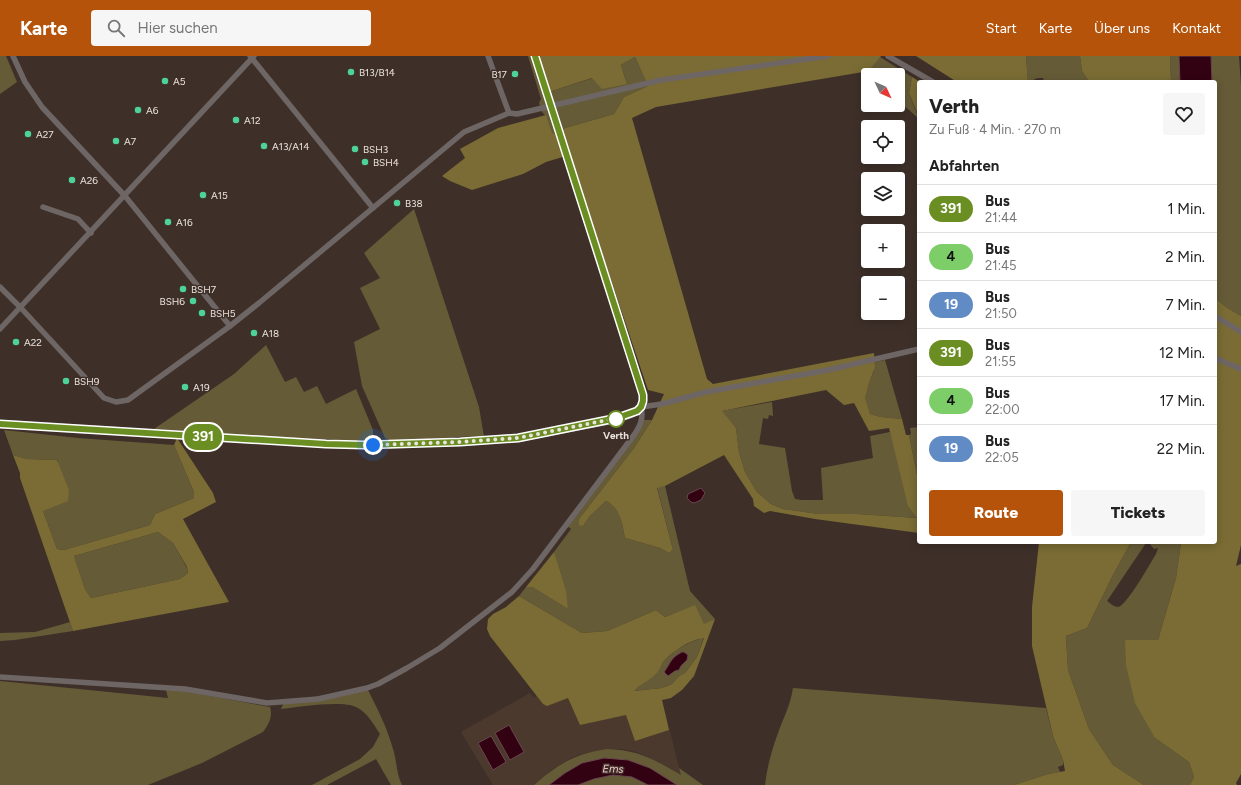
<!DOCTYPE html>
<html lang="de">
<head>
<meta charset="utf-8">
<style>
  body { margin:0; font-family:Figtree,sans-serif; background:#f6f6f6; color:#222; height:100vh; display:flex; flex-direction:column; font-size:15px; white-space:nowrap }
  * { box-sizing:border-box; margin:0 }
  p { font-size:13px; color:#767676 }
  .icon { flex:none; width:22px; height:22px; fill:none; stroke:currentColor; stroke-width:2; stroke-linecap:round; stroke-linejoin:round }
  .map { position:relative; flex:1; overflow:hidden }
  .drawer { position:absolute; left:917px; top:24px; width:300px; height:464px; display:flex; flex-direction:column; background:#fff; border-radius:4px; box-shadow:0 2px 10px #0003 }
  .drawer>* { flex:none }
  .badge { padding:0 8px; border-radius:13px; font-size:14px; line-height:26px }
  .needle { width:26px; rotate:134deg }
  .buttons { position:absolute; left:861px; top:12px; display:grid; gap:8px }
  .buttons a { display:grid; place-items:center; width:44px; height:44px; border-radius:4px; background:#fff; box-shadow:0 2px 10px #0003; font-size:20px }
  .you { position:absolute; width:20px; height:20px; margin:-10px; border:3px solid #fff; border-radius:50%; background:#1a73e8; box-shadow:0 0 0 6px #1a73e833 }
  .map>.badge { position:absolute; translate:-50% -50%; box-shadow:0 0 0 2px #fff }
  h2 { padding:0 12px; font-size:15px; line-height:36px }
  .round { display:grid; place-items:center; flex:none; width:42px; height:42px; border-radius:4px; background:#f6f6f6 }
  .head { display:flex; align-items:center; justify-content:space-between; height:68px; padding:0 12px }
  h1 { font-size:19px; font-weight:800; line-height:30px }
  .action { display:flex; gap:8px; margin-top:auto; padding:8px 12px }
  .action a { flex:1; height:46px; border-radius:4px; background:#b45309; color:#fff; font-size:16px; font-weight:800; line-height:46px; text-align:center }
  .action a+a { background:#f6f6f6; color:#222 }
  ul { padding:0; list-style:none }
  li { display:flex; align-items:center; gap:12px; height:48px; padding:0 12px; border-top:1px solid #e0e0e0 }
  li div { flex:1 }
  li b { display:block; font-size:15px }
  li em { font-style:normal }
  li .badge { min-width:44px; font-weight:700; text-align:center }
  header { display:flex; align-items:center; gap:24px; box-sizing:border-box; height:56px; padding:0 20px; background:#b45309; color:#fff }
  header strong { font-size:19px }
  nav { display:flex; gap:22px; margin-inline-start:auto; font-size:14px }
  .search { width:280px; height:36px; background:#f6f6f6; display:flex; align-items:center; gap:10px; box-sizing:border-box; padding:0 14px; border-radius:4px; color:#767676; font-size:15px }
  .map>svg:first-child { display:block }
</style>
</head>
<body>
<header>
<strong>Karte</strong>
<div class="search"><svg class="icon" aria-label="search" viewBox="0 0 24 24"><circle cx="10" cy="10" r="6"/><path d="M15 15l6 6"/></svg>Hier suchen</div>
<nav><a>Start</a><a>Karte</a><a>Über uns</a><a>Kontakt</a></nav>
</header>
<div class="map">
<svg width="1241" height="729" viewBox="0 0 1241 729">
  <rect width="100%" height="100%" fill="#3e3029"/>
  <path fill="#4c392d" d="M604,629L668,639L671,642L662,644L681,719L663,708L636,696L622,693H607L578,699L564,706L550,715L534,729H493L461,676L530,637L534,642L537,640L543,648Z"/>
  <g fill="#655b37" fill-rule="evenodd">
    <path d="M0,0H6L17,26L0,38Z"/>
    <path d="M528,0H541L538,1L549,36L593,22L627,28L621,9L635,1L648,30L624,41L614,58L565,72L556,79L552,76L546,60L542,56L539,47L541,43Z"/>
    <path d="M1026,0H1080L1082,15L1089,26H1044L1043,22C1038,22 1034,22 1032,26H1028Z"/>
    <path d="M1170,0H1179L1180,26H1171Z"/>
    <path d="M1211,0H1239L1241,30V260L1226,251L1215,242V26H1212Z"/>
    <path d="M880,1L912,21L909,37L919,63L898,44V19H871L869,15Z"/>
    <path d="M414,153L479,351L484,381L476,380L392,385L385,382L362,330L354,286L380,273L360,232L380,222L393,249L380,222L364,197Z"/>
    <path d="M266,289L285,326L296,321L304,336L317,330L326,348L356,333L373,374V385L263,381L154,373L234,318Z"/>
    <path d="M885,304L902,363L881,361L870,358C868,353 866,347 865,343C865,330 875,319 875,306Z"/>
    <path d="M772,346L773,360L769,359L768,363L763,362L759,388L785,392L792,435L795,443L802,444H823L821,412L873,402L870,380L890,376L898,405L917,462L857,458H819L783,453L771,448L757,436L745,416L739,396L736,372L721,355Z"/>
    <path d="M642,364H652L634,392L579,463L583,470L590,460L606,445C621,451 622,468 625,482L660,492L669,497L673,494L657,431L665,430L690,535L715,563L704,569L694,550L665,561L656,554L607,575L582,577L519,540L526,531H532L568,553L554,496L571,473L566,469Z"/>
    <path d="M919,371V429L909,379L911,378L910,372Z"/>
    <path d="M4,374L78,382L174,389L194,436V442L155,458L150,469L64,494L57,493L43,455L58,404L27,403L13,399Z"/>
    <path d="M158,476L173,487L187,512L188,517L180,523L91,542L85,533L74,500Z"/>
    <path d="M1131,486H1183L1181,487L1176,522L1158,584L1155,682L1189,706L1194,721L1190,729H1144L1113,709L1089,673L1068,614L1066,580L1087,572L1113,519ZM1146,487H1149L1154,493L1158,492L1156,498C1151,506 1126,551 1118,551C1114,551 1110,547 1107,545Z"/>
    <path d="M70,566L73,575L15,584L0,585V577L35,576Z"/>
    <path d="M704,581L697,601L685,617L679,620L672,628L662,632L633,635L644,626L656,618L664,605L676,594L689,587Z"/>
    <path d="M0,625L168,642L166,634L184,635L270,651C273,660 269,668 263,676L202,707L148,729H0Z"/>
    <path d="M367,632C377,652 387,671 393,693C397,705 396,717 402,729H391L376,703L327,729H312L360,703L373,691L380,678C374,669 367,656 356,651C341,644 298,651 281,653L284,646Z"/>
    <path d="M793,632L1046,652L1053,680L1063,704V709L1058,711L1060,716L1048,718L1014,729H765C767,712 771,696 777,680C783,662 790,651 793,632Z"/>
    <path d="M607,693C638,694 654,703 681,719L679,712L703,729H677L650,712L628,704L604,702L565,717L549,729H534C558,708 574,698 607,693Z"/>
    <path d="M613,719L632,721L648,729H578L594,723Z"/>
  </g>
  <g fill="#7a6c34" fill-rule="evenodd">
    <path d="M541,0H881L869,15L656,51L632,62L707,323L713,328L874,297L875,311L868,330L865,342L870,358L881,361L902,363L906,379H909L919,429V477L815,463L770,455L764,457L754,450L753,443L724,399L665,430L657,432L673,494L669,497L660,492L625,482C622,468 621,452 606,445L590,460L583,470L579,469V463L634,392L652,364L664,338L648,334L569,99L546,106L523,118L472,134L450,125L442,120L465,102L460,93L498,72L546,59L552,76L556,79L565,72L614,58L624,41L648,30L635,1L621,9L627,28L602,33L592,22L549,36L537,2ZM826,334L844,349L854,347L869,375L889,372L908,450L917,462L857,458H819L783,453L771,448L757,436L745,416L739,396L736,372L722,355Z"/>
    <path d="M916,0H1026L1028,26H957Z"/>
    <path d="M1080,0H1170L1171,26H1089L1082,15Z"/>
    <path d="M912,21L920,26H919V61L909,37Z"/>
    <path d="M1215,242L1226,251L1241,260V489L1236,510L1241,508V718L1236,727L1237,729H1190L1194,721L1189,706L1155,682L1135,647L1126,609L1125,584H1158L1176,522L1181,487L1183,486H1215Z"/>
    <path d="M177,382L213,437L216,446L183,463L229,546L73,575L20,422V417L13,399L27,403L57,404L69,434L68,445L43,455L57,493L64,494L150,469L155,458L194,442V436L174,389ZM158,476L173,487L187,511L188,517L180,523L91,542L85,533L74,500Z"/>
    <path d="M1039,486H1131L1113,519L1087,572L1066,580L1068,614L1089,673L1113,709L1144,729H1014L1048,718L1065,715L1063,704L1053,680L1032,590V551Z"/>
    <path d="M554,496L566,535L568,553L532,531H526Z"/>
    <path d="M519,540L582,577L607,575L656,554L665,561L695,549L704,568L715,563L694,620L682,634L671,642L662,644L669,674L635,685L626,659L580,669L568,642L547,650L543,648L490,580L487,573L488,563L493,558L506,551ZM704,582L697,601L685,617L679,620L672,628L662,632L634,635C640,628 650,624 656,618C660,614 661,609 664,605C674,594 690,584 704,582Z"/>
  </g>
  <g fill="#320212" stroke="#6a464f">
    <path d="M1179,0H1211L1212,26H1180Z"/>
    <path d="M701,432L705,437L701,444L694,447L691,446L687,442L688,438Z"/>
    <path d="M682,596H684L688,599L687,604L681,610L679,614L675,615L668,620L664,616C671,607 670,602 682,596Z"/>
    <path d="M509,669L524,696L510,704L495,677Z"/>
    <path d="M491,680L506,706L493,714L478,687Z"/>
    <path d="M604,702L628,704L650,712L677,729H648L632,721L613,719L594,723L578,729H549L565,717L582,707Z"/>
  </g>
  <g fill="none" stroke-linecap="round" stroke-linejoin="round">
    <g stroke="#6e6665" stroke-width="5.5">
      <path d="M13,0L25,26L42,51L125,140L230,270"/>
      <path d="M250,0L373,152"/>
      <path d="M488,0L509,57"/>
      <path d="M888,0L933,26"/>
      <path d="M43,151L78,163L91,177"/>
      <path d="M0,231L21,252L104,342L116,346L128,344L230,270L259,247L464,76L509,57L517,58L661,24L828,0"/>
      <path d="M1215,260L1241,276"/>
      <path d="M0,273L254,0"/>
      <path d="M1215,302L1241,313"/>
      <path d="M0,621L185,633L267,647L318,643L367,632L378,628L407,612L440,592L512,536L533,513L634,379C640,370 644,362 641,351L662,348L706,336L828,314L919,293"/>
    </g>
    <path stroke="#8e8280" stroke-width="8" d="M0,368L327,388L364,389L460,386L518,382L617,363L631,358L637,355L641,351L643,345V339L535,0"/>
  </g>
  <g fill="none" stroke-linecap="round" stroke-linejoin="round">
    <defs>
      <path id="line" d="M0,368L326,388L364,389L460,386L518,382L617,362L637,355L641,351L643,345V339L535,0"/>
    </defs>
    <use href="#line" stroke="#fff" stroke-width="9"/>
    <use href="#line" stroke="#6b8e23" stroke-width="6"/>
    <path stroke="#ece3de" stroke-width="4" stroke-dasharray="0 7.2" d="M373,389L460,386L518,382L617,362L616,363"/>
  </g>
  <g fill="#4dd39a" stroke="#3e3029" stroke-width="1.5">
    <circle cx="351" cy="16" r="4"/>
    <circle cx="515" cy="18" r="4"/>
    <circle cx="165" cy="25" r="4"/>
    <circle cx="138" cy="54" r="4"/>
    <circle cx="236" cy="64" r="4"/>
    <circle cx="28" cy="78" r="4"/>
    <circle cx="116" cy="85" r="4"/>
    <circle cx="264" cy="90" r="4"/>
    <circle cx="355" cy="93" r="4"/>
    <circle cx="365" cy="106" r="4"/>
    <circle cx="72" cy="124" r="4"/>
    <circle cx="203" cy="139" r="4"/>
    <circle cx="397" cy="147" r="4"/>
    <circle cx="168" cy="166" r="4"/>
    <circle cx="183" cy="233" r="4"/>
    <circle cx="193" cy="245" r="4"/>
    <circle cx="202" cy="257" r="4"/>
    <circle cx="254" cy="277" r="4"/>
    <circle cx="16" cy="286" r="4"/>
    <circle cx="66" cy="325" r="4"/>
    <circle cx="185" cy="331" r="4"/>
  </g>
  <circle fill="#fff" stroke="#6b8e23" stroke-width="2" cx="616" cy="363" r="8"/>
  <g text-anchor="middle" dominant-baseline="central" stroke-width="3" stroke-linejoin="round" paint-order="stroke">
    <g font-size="10" fill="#ece3de" stroke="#3e3029" text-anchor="start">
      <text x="359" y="16">B13/B14</text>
      <text x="507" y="18" text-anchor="end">B17</text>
      <text x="173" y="25">A5</text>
      <text x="146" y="54">A6</text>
      <text x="244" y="64">A12</text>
      <text x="36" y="78">A27</text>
      <text x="124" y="85">A7</text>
      <text x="272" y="90">A13/A14</text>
      <text x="363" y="93">BSH3</text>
      <text x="373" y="106">BSH4</text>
      <text x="80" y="124">A26</text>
      <text x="211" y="139">A15</text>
      <text x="405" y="147">B38</text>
      <text x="176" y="166">A16</text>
      <text x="191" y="233">BSH7</text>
      <text x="185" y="245" text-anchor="end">BSH6</text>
      <text x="210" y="257">BSH5</text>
      <text x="262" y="277">A18</text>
      <text x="24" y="286">A22</text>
      <text x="74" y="325">BSH9</text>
      <text x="193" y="331">A19</text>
    </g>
    <g font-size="10" font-weight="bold" fill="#ece3de" stroke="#3e3029">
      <text x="616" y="379">Verth</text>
    </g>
    <g font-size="11" font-style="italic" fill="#fdc5cf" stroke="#3e3029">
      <text transform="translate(613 713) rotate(2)">Ems</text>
    </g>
  </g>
</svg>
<div class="buttons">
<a><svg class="needle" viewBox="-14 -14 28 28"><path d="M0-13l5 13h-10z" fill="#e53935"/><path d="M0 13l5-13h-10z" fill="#767676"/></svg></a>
<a><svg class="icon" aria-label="locate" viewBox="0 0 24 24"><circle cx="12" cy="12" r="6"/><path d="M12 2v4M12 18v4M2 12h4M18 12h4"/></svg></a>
<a><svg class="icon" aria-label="layers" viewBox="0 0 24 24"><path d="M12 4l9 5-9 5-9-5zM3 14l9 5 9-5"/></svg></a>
<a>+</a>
<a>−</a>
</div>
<div class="you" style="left:373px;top:389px"></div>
<b class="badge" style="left:203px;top:381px;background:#6b8e23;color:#fff">391</b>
<section class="drawer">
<div class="head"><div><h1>Verth</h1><p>Zu Fuß · 4 Min. · 270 m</p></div><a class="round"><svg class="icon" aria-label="heart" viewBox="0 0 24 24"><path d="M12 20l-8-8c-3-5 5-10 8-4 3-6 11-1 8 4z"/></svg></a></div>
<h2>Abfahrten</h2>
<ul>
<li><span class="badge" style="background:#6b8e23;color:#fff">391</span><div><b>Bus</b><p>21:44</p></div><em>1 Min.</em></li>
<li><span class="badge" style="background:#7dce69;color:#111">4</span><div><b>Bus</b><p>21:45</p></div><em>2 Min.</em></li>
<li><span class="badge" style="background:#608bc4;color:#fff">19</span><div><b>Bus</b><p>21:50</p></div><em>7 Min.</em></li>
<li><span class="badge" style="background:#6b8e23;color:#fff">391</span><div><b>Bus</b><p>21:55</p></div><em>12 Min.</em></li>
<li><span class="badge" style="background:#7dce69;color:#111">4</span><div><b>Bus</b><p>22:00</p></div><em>17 Min.</em></li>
<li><span class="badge" style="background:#608bc4;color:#fff">19</span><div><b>Bus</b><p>22:05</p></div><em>22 Min.</em></li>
</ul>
<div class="action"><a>Route</a><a>Tickets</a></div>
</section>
</div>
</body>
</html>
